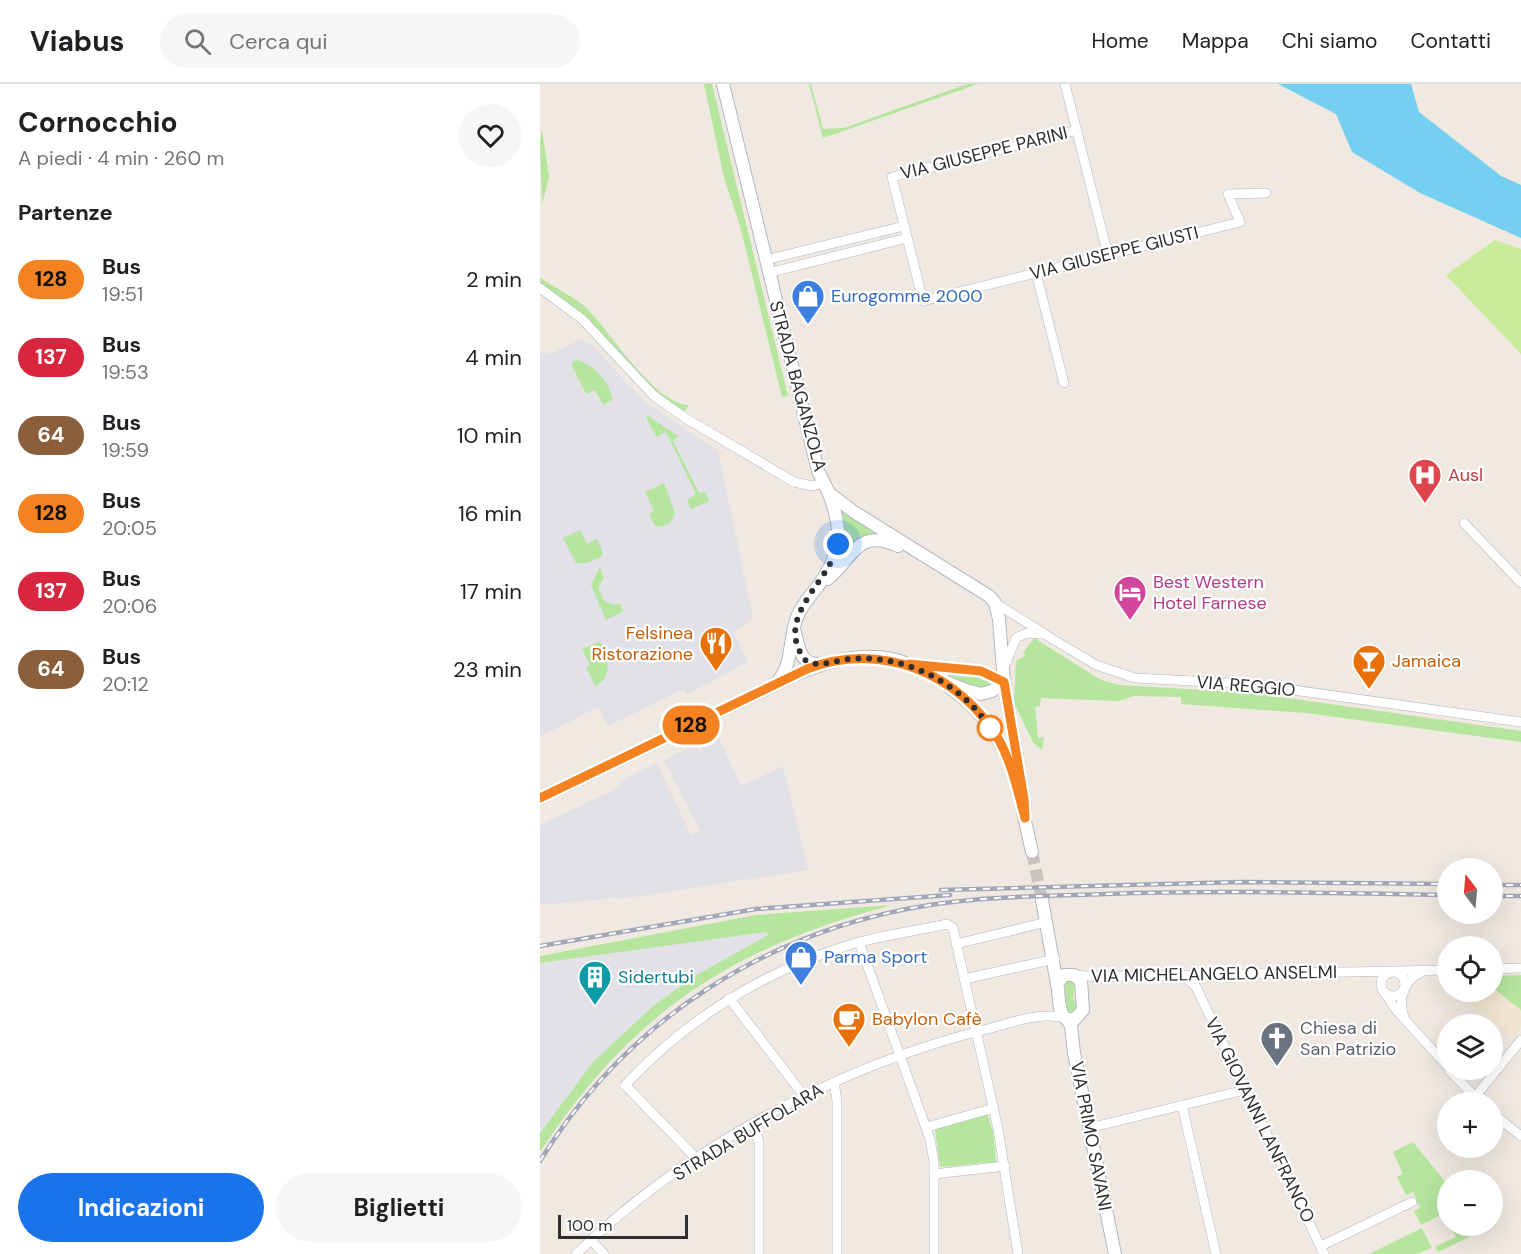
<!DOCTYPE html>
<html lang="it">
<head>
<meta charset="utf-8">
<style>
  body { margin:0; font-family:"DM Sans",sans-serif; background:#f6f6f6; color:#202124; height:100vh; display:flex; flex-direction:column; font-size:22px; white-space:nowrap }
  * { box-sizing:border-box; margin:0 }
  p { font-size:20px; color:#757577 }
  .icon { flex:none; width:33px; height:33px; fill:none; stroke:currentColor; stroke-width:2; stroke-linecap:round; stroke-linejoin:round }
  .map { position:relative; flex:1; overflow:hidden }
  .sheet { display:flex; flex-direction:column; background:#fff; width:540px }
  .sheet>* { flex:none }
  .badge { padding:0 12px; border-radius:20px; font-size:21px; line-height:39px }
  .needle { width:39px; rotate:344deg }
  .controls { position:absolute; left:897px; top:774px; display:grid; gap:12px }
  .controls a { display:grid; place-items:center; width:66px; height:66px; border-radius:50%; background:#fff; box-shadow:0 6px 24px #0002; font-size:30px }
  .scale { position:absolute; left:18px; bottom:15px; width:130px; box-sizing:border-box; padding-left:6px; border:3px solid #2e2e2e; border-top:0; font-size:16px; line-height:21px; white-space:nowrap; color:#2e2e2e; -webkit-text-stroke:4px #fff; paint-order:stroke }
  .you { position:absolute; width:30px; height:30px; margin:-15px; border:4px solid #fff; border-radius:50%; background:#1a73e8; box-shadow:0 0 0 9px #1a73e833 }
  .map>.badge { position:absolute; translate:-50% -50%; box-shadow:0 0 0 3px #fff }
  h2 { padding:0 18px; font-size:22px; line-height:54px }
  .round { display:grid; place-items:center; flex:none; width:63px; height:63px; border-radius:32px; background:#f6f6f6 }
  .overview { display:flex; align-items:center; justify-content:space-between; height:102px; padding:0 18px }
  h1 { font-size:28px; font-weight:700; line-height:45px }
  .button { display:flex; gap:12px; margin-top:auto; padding:12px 18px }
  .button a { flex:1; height:69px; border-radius:36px; background:#1a73e8; color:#fff; font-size:24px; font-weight:700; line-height:69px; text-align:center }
  .button a+a { background:#f6f6f6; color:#202124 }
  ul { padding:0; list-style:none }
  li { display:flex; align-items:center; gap:18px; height:78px; padding:0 18px }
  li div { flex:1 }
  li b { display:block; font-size:22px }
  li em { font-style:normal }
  li .badge { min-width:66px; font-weight:700; text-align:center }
  header { display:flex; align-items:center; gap:36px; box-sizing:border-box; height:84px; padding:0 30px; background:#fff; border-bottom:2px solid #e0e0e0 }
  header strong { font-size:28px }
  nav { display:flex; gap:33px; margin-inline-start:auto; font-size:21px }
  .search { width:420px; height:54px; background:#f6f6f6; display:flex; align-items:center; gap:15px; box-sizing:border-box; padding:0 21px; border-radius:33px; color:#757577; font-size:22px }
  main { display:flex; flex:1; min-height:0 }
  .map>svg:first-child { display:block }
</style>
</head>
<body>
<header>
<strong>Viabus</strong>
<div class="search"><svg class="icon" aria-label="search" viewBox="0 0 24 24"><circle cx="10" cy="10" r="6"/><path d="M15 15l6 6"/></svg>Cerca qui</div>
<nav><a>Home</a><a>Mappa</a><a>Chi siamo</a><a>Contatti</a></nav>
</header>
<main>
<section class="sheet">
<div class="overview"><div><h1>Cornocchio</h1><p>A piedi · 4 min · 260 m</p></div><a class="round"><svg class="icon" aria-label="heart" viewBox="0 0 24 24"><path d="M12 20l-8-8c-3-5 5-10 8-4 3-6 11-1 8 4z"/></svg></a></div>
<h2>Partenze</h2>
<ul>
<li><span class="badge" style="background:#f58220;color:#111">128</span><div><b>Bus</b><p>19:51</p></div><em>2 min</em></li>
<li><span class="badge" style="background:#d7263d;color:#fff">137</span><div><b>Bus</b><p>19:53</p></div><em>4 min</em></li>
<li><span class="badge" style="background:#8b5e3c;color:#fff">64</span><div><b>Bus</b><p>19:59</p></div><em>10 min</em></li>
<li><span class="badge" style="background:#f58220;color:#111">128</span><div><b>Bus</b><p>20:05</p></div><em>16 min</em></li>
<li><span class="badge" style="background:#d7263d;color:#fff">137</span><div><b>Bus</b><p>20:06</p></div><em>17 min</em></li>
<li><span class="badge" style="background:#8b5e3c;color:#fff">64</span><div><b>Bus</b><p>20:12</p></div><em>23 min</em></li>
</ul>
<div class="button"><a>Indicazioni</a><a>Biglietti</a></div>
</section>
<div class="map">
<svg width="981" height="1170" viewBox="0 0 981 1170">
  <rect width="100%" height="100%" fill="#efe9e1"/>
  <g fill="#e3e1e8">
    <path d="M40,256L51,260L105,318L178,367L213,534L193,548L208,578L147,610L144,605L68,642L58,623L0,653V268L9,270Z"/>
    <path d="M177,650L201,702L243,682L268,786L95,813L74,815L72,812L66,815L0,821V741L82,702L80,697L117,679L151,751L160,747L124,676Z"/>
    <path d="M226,847L228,851L153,893L53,978L0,1049V879Z"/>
  </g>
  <path fill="#f0e6d1" d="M981,891V944L973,954L915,908H952L953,892Z"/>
  <g fill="#b6e59e">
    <path d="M164,0H172L248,312L242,313L200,142L184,94Z"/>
    <path d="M269,0H271L283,45L304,44L427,0H438L283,54Z"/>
    <path d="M2,45L9,93L2,121L0,57Z"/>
    <path d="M0,194C14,203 30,211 43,221C69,244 113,320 149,321L144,328C89,291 58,236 0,199Z"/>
    <path d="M38,276C55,282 71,299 72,316L63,321L55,306L46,310L32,282L33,277Z"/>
    <path d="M107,331L138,352L133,357L159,409L165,408L169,417L151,425L147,416L156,410L126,348L116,353L106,333Z"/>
    <path d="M124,399L135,429C132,439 126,444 115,442L109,430L114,427L105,408Z"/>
    <path d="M298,421L341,452L300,476L305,448Z"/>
    <path d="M40,446L47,460L57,455L63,469L61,473L47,479H36L23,454Z"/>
    <path d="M60,483L64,494L58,503L64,517L74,521L80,519L83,527L66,536L51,501Z"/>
    <path d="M494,554L561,596L580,601L713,609L981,647V658L766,629L641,620V613L594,612L578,617L501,614L500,622L495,623L498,654L504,653L502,666L493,658L474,619L476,577L485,572L483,569Z"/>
    <path d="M59,558L64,562C69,575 71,596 55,602L46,583L50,581L42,565Z"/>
    <path d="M400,589L444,592L449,595L451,602L438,605Z"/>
    <path d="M352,821C191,864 93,927 0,1068V1049L53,978L112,923L153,893L228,851L226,848L0,879V872L216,831Z"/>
    <path d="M981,891V926L952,903L953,892Z"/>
    <path d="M531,896L535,901L533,914L537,924L530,929L526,925C528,916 523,905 526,898Z"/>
    <path d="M447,1030L453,1047L456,1078L400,1083L395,1045Z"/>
    <path d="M873,1058L907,1100V1136L904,1129L881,1141L874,1127L880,1124L873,1108L866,1111L857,1093L863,1090L853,1068Z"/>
    <path d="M953,1135L957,1140L939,1149L936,1144L929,1147L931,1152L898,1168L895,1163L916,1153L910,1142H952Z"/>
    <path d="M882,1144L892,1164L876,1170H829Z"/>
  </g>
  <path fill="#c9ec9a" d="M955,156L981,165V270L906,191Z"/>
  <path fill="#75cff0" d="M738,0H871L879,28L961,92L981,101V154L880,109L812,68L796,30Z"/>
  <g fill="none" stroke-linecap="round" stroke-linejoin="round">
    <path stroke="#c8c4bd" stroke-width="12" stroke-dasharray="12 6" stroke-linecap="butt" d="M492,768L502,816"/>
    <defs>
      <g id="minor">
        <path d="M525,0L568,171"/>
        <path d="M537,46L352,93L383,217L700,138L688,110L726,109"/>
        <path d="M225,176L364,142"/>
        <path d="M228,189L367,154"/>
        <path d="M496,189L524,299"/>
        <path d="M0,204L42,235L114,312L147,335L254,398L272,402L284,399"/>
        <path d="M924,439L981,499"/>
        <path d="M455,519L505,550"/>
        <path d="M465,581L476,554L487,549L504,550L556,581L595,594L711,600L981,638"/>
        <path d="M319,858L390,1055L394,1078V1170"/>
        <path d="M416,860L507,838"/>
        <path d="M952,885L981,884"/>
        <circle cx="853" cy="900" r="12"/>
        <path d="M534,891L558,893L908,886"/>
        <path d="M644,892L656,903L784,1170"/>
        <path d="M424,895L515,875"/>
        <path d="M844,908L857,927L908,983"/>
        <path d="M189,914L264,1012"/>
        <path d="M864,933C857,914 865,894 884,887"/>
        <path d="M909,986L940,1018"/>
        <path d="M294,998L297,1017V1170"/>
        <path d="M934,1014L981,956"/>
        <path d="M642,1021L676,1170"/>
        <path d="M952,1029L981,1052"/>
        <path d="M214,1040L219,1058V1170"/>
        <path d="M387,1043L454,1024"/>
        <path d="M549,1044L705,1006"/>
        <path d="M157,1075L85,1001C148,934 224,887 312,860C343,851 376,847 407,840L413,844L458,1045L478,1170"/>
        <path d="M394,1090L465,1082"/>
        <path d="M51,1156L64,1170"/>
        <path d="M781,1162L872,1118"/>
        <path d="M36,1170C146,1063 299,982 447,945C471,939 503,926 527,935"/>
      </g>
      <g id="tertiary">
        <path d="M183,0L278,387L289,409L314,428L449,512L455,519L459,535L464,598L484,715L485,734"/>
        <path d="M288,495C313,474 317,443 358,462"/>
        <path d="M255,548C259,563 260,581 279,580"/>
        <path d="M367,580L441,587L464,598"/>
        <path d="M237,598C253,582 249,553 257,533C262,521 270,512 278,502C303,468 303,445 288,407"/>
        <path d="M409,603C439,624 464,655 473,691"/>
        <path d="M0,714L255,591C288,576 333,565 368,580C392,590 416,605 441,610L452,607L464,598"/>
        <path d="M483,728L492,768"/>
        <path d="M502,816L517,900"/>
        <path d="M524,891H534L541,897L543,926L534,936L525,934C517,926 520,912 517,900Z"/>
        <path d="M527,935L531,942L534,969L575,1170"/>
      </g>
    </defs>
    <use href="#minor" stroke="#b4b7c1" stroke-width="10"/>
    <use href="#tertiary" stroke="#b4b7c1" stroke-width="14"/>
    <use href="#minor" stroke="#fff" stroke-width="9"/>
    <use href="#tertiary" stroke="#fff" stroke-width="12"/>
    <defs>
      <g id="rail">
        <path d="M952,801H981"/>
        <path d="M401,806L700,798L908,800"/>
        <path d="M952,812H981"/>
        <path d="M0,862L216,825L410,811"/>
        <path d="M0,1077C87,936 227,846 390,821C448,812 507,812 566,810C680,806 793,809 908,811"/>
      </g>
    </defs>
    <use href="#rail" stroke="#a3a6b8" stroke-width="4.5"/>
    <use href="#rail" stroke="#fff" stroke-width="2" stroke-dasharray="7" stroke-linecap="butt"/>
  </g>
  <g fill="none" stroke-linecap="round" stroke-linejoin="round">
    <defs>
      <path id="line" d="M0,714L267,585C340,556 420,589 459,656C472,680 478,708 485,734L484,715L464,598L441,587L369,580"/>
    </defs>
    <use href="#line" stroke="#fff" stroke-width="14"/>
    <use href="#line" stroke="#f58220" stroke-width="9"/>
    <path stroke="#2e2e2e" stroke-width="6" stroke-dasharray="0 10.8" d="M298,460C289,500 233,532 265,576C278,585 295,576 310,575C364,570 420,598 450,644"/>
  </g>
  <defs>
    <symbol id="shop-pin" viewBox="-11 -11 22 30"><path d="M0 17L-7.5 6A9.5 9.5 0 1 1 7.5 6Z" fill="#3f7fe0" stroke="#fff"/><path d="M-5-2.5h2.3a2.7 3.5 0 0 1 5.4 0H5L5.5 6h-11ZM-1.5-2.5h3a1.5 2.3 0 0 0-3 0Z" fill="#fff"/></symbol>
    <symbol id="hospital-pin" viewBox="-11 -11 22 30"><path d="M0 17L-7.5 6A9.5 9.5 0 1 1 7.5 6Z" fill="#e0444e" stroke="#fff"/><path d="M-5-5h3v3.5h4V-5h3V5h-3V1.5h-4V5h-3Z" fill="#fff"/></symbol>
    <symbol id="hotel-pin" viewBox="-11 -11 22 30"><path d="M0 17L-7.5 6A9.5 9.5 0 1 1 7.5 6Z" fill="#d1479c" stroke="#fff"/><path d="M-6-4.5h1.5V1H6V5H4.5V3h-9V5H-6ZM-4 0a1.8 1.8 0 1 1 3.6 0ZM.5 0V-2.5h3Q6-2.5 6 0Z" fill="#fff"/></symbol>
    <symbol id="restaurant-pin" viewBox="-11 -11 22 30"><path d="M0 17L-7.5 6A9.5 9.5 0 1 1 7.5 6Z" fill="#e8710a" stroke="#fff"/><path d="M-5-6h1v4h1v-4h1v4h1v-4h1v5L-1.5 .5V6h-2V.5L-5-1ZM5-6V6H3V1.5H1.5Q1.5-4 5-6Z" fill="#fff"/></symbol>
    <symbol id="bar-pin" viewBox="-11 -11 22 30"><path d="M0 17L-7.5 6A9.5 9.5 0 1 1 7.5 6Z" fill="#e8710a" stroke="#fff"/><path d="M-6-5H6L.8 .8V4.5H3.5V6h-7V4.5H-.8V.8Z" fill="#fff"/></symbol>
    <symbol id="building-pin" viewBox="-11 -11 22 30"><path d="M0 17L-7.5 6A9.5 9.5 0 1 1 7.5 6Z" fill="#0f9aa8" stroke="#fff"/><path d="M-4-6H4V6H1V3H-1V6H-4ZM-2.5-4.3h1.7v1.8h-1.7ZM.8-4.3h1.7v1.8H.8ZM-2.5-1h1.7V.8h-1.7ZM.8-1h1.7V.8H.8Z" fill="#fff"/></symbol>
    <symbol id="cafe-pin" viewBox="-11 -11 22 30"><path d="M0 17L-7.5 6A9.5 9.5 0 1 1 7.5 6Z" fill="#e8710a" stroke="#fff"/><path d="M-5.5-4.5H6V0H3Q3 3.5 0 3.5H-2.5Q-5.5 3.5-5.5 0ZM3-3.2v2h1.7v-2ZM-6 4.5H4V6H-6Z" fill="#fff"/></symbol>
    <symbol id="church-pin" viewBox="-11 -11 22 30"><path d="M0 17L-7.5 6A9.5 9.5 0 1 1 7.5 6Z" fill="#6b7280" stroke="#fff"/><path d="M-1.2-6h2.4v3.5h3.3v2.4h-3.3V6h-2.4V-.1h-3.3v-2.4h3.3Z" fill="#fff"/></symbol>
  </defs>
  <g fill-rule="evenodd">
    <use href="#shop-pin" x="249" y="193" width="38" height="52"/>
    <use href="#hospital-pin" x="866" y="372" width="38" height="52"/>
    <use href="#hotel-pin" x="571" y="489" width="38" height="52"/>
    <use href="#restaurant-pin" x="157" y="540" width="38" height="52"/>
    <use href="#bar-pin" x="810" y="558" width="38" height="52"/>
    <use href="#shop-pin" x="242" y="854" width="38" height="52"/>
    <use href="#building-pin" x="36" y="874" width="38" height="52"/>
    <use href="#cafe-pin" x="290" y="916" width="38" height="52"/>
    <use href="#church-pin" x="718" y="935" width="38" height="52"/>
  </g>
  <circle fill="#fff" stroke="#f58220" stroke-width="3" cx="450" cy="644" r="12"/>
  <g text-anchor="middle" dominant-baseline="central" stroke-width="4.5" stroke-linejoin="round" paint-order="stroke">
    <g font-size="18" fill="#2e2e2e" stroke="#fff">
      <text transform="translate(444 69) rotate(-14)">VIA GIUSEPPE PARINI</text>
      <text transform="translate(574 169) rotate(-14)">VIA GIUSEPPE GIUSTI</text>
      <text transform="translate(258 302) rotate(75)">STRADA BAGANZOLA</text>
      <text transform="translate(706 602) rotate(5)">VIA REGGIO</text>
      <text transform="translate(674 890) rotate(-1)">VIA MICHELANGELO ANSELMI</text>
      <text transform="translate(720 1036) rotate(64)">VIA GIOVANNI LANFRANCO</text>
      <text transform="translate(208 1048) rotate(-31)">STRADA BUFFOLARA</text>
      <text transform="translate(551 1052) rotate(79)">VIA PRIMO SAVANI</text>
    </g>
    <g font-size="18" fill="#366cbe" stroke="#fff" text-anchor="start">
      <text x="291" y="212">Eurogomme 2000</text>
      <text x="284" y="873">Parma Sport</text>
    </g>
    <g font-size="18" fill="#be3a42" stroke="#fff" text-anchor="start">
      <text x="908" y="391">Ausl</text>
    </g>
    <g font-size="18" fill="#b23c85" stroke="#fff" text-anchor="start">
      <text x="613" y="498">Best Western<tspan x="613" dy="21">Hotel Farnese</tspan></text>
    </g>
    <g font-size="18" fill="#c56008" stroke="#fff" text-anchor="start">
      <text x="153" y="549" text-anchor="end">Felsinea<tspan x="153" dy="21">Ristorazione</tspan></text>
      <text x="852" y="577">Jamaica</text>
      <text x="332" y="935">Babylon Cafè</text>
    </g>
    <g font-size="18" fill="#0d838f" stroke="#fff" text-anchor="start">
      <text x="78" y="893">Sidertubi</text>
    </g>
    <g font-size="18" fill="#5b616d" stroke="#fff" text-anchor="start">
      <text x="760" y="944">Chiesa di<tspan x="760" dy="21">San Patrizio</tspan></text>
    </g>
  </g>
</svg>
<div class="controls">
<a><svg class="needle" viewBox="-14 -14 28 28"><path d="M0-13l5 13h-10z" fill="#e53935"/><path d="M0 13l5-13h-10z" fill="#757577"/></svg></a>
<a><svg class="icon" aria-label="locate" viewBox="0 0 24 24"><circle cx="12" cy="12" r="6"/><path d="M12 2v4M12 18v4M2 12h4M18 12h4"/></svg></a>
<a><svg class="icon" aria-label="layers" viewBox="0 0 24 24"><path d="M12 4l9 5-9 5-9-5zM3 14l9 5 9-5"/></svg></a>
<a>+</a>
<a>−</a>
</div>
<div class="scale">100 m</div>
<div class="you" style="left:298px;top:460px"></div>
<b class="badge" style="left:151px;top:641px;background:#f58220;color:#111">128</b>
</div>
</main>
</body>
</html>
